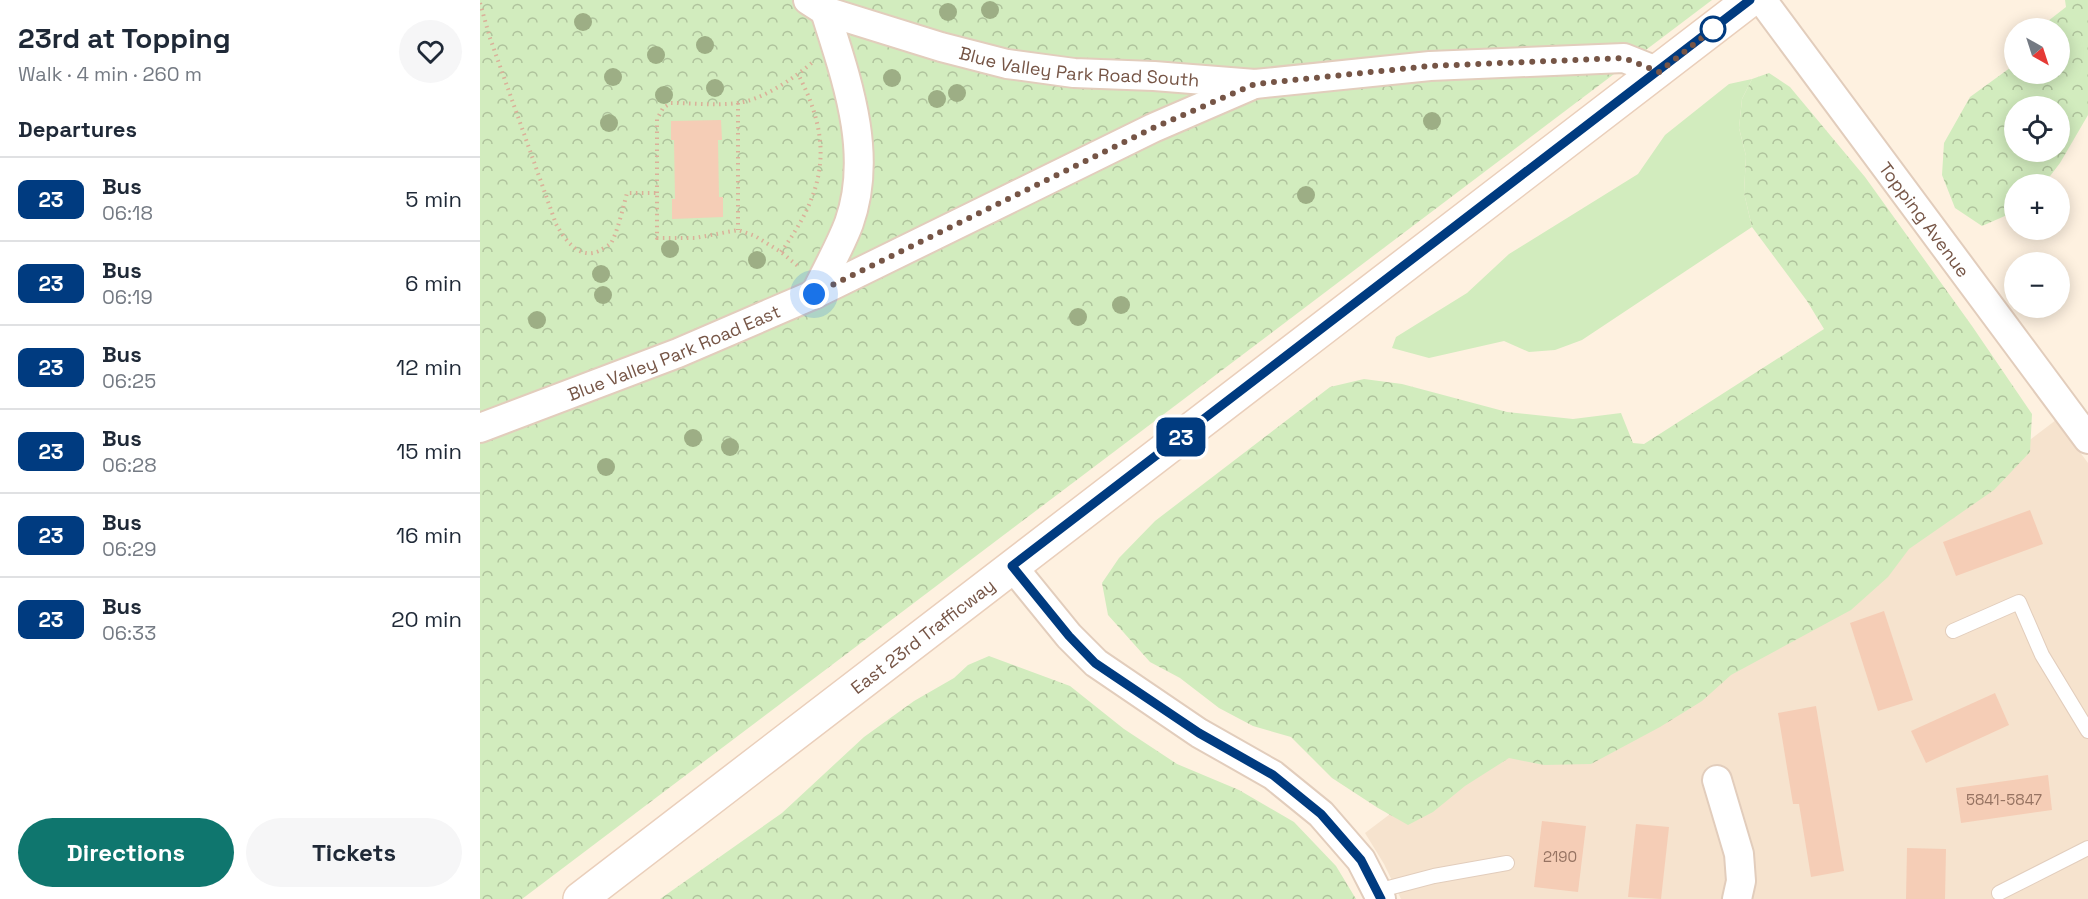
<!DOCTYPE html>
<html lang="en">
<head>
<meta charset="utf-8">
<style>
  body { margin:0; font-family:"Space Grotesk",sans-serif; background:#f6f6f7; color:#1f2937; height:100vh; display:flex; flex-direction:column; font-size:22px; white-space:nowrap }
  * { box-sizing:border-box; margin:0 }
  p { font-size:20px; color:#747a83 }
  .icon { flex:none; width:33px; height:33px; fill:none; stroke:currentColor; stroke-width:2; stroke-linecap:round; stroke-linejoin:round }
  .map { position:relative; flex:1; overflow:hidden }
  .drawer { display:flex; flex-direction:column; background:#fff; width:480px }
  .drawer>* { flex:none }
  .badge { padding:0 12px; border-radius:9px; font-size:21px; line-height:39px }
  .needle { width:39px; rotate:141deg }
  .controls { position:absolute; left:1524px; top:18px; display:grid; gap:12px }
  .controls a { display:grid; place-items:center; width:66px; height:66px; border-radius:50%; background:#fff; box-shadow:0 3px 15px #0003; font-size:30px }
  .you { position:absolute; width:30px; height:30px; margin:-15px; border:4px solid #fff; border-radius:50%; background:#1a73e8; box-shadow:0 0 0 9px #1a73e833 }
  .map>.badge { position:absolute; translate:-50% -50%; box-shadow:0 0 0 3px #fff }
  h2 { padding:0 18px; font-size:22px; line-height:54px }
  .round { display:grid; place-items:center; flex:none; width:63px; height:63px; border-radius:32px; background:#f6f6f7 }
  .head { display:flex; align-items:center; justify-content:space-between; height:102px; padding:0 18px }
  h1 { font-size:28px; font-weight:700; line-height:45px }
  .button { display:flex; gap:12px; margin-top:auto; padding:12px 18px }
  .button a { flex:1; height:69px; border-radius:36px; background:#0f766e; color:#fff; font-size:24px; font-weight:700; line-height:69px; text-align:center }
  .button a+a { background:#f6f6f7; color:#1f2937 }
  ul { padding:0; list-style:none }
  li { display:flex; align-items:center; gap:18px; height:84px; padding:0 18px; border-top:2px solid #e0e1e3 }
  li div { flex:1 }
  li b { display:block; font-size:22px }
  li em { font-style:normal }
  li .badge { min-width:66px; font-weight:700; text-align:center }
  main { display:flex; flex:1; min-height:0 }
  .map>svg:first-child { display:block }
</style>
</head>
<body>
<main>
<section class="drawer">
<div class="head"><div><h1>23rd at Topping</h1><p>Walk · 4 min · 260 m</p></div><a class="round"><svg class="icon" aria-label="heart" viewBox="0 0 24 24"><path d="M12 20l-8-8c-3-5 5-10 8-4 3-6 11-1 8 4z"/></svg></a></div>
<h2>Departures</h2>
<ul>
<li><span class="badge" style="background:#003b80;color:#fff">23</span><div><b>Bus</b><p>06:18</p></div><em>5 min</em></li>
<li><span class="badge" style="background:#003b80;color:#fff">23</span><div><b>Bus</b><p>06:19</p></div><em>6 min</em></li>
<li><span class="badge" style="background:#003b80;color:#fff">23</span><div><b>Bus</b><p>06:25</p></div><em>12 min</em></li>
<li><span class="badge" style="background:#003b80;color:#fff">23</span><div><b>Bus</b><p>06:28</p></div><em>15 min</em></li>
<li><span class="badge" style="background:#003b80;color:#fff">23</span><div><b>Bus</b><p>06:29</p></div><em>16 min</em></li>
<li><span class="badge" style="background:#003b80;color:#fff">23</span><div><b>Bus</b><p>06:33</p></div><em>20 min</em></li>
</ul>
<div class="button"><a>Directions</a><a>Tickets</a></div>
</section>
<div class="map">
<svg width="1608" height="899" viewBox="0 0 1608 899">
  <defs>
    <pattern id="forest-crowns" width="20" height="18" patternUnits="userSpaceOnUse" patternTransform="scale(1.5)"><rect width="20" height="18" fill="#d2ecbe"/><path d="M2 6a3 3 0 1 1 6 0M12 15a3 3 0 1 1 6 0" fill="none" stroke="#afc29c"/></pattern>
  </defs>
  <rect width="100%" height="100%" fill="#fef1e0"/>
  <path fill="#f6e3ce" d="M1576,420L1608,463V899H921L904,864L885,833L1254,554L1306,626Z"/>
  <path fill="#d2ecbe" d="M1272,79L1262,99L1259,128L1266,156L1264,193L1272,227L1102,340L1075,350L1049,352L1024,341L949,358L912,348L916,337L987,293L1029,254L1158,174L1185,135L1249,84Z"/>
  <g fill="url(#forest-crowns)" fill-rule="evenodd">
    <path d="M0,0H1232L42,899H0Z"/>
    <path d="M1585,0H1608V115L1580,163L1564,184H1534V212L1502,226L1475,208L1462,175L1464,143L1490,97L1534,65V74H1580V28H1559L1586,7ZM1580,106V152H1534V106Z"/>
    <path d="M1289,73L1310,87L1385,177L1492,326L1552,414L1550,452L1514,490L1429,549L1408,577L1371,610L1251,675L1222,701L1180,727L1111,764L1064,765L1029,758L985,786L953,812L928,825L898,808L852,778L811,737L773,726L739,708L700,678L670,662L628,615L622,583L639,558L675,521L850,387L884,379L922,384L1027,412L1093,419L1141,413L1153,443L1164,444L1344,329L1327,301L1272,227L1264,193L1266,156L1259,128L1262,99L1272,79Z"/>
    <path d="M509,656L590,686L644,729L697,764L759,790L814,822L856,866L876,899H180L302,813L384,737L434,701L474,678L488,665Z"/>
  </g>
  <g fill="#f5cdb6">
    <path d="M241,120L242,140H238L239,197H243V217L192,219V199H195L194,140H191V121Z"/>
    <path d="M1550,510L1563,544L1476,576L1463,542Z"/>
    <path d="M1404,611L1433,700L1398,711L1370,623Z"/>
    <path d="M1515,693L1529,725L1446,763L1431,731Z"/>
    <path d="M1336,706L1364,871L1331,877L1319,804H1313L1298,713Z"/>
    <path d="M1568,775L1572,810L1481,823L1476,788Z"/>
    <path d="M1062,821L1106,826L1098,892L1054,887Z"/>
    <path d="M1156,824L1189,827L1181,899L1148,897Z"/>
    <path d="M1427,848L1466,849L1465,899H1426Z"/>
  </g>
  <g fill="none" stroke-linecap="round" stroke-linejoin="round">
    <defs>
      <g id="service">
        <path d="M1473,631L1539,602L1562,655L1608,731"/>
        <path d="M897,891L954,876L1027,863"/>
        <path d="M1519,893L1608,848"/>
      </g>
      <g id="minor">
        <path id="s1" d="M328,0L345,11L461,47L527,64L594,73L674,76L775,84L950,66L1144,58L1179,72"/>
        <path id="s2" d="M1282,0L1608,439"/>
        <path d="M335,294C346,271 360,247 369,223C394,153 366,78 345,11"/>
        <path id="s3" d="M0,428L198,353L335,294L673,128L770,86"/>
        <path d="M532,566L589,636L616,663L719,733L793,775L841,814L881,860L901,899"/>
        <path d="M1237,780L1259,854L1261,881L1257,899"/>
      </g>
      <g id="secondary">
        <path id="s4" d="M100,899L1270,0"/>
      </g>
    </defs>
    <use href="#service" stroke="#e2cdbc" stroke-width="16"/>
    <use href="#minor" stroke="#e2cdbc" stroke-width="32"/>
    <use href="#secondary" stroke="#eacfbb" stroke-width="36"/>
    <g stroke="#dab099" stroke-width="4" stroke-dasharray="1.5 4.5" stroke-linecap="butt">
      <path d="M0,3L10,38L76,224C85,240 99,260 119,251C122,249 128,246 131,243C137,234 144,204 147,193H177V238H215L258,230L275,236L301,252L319,267"/>
      <path d="M258,103V230"/>
      <path d="M177,193V119L183,108L191,103C213,103 236,106 257,103C281,101 316,77 334,61"/>
      <path d="M301,252C346,190 354,143 318,74"/>
    </g>
    <use href="#service" stroke="#fff" stroke-width="14"/>
    <use href="#minor" stroke="#fff" stroke-width="28"/>
    <use href="#secondary" stroke="#fff" stroke-width="33"/>
  </g>
  <g fill="#9dae85">
    <circle cx="510" cy="10" r="9"/>
    <circle cx="468" cy="12" r="9"/>
    <circle cx="103" cy="22" r="9"/>
    <circle cx="225" cy="45" r="9"/>
    <circle cx="176" cy="55" r="9"/>
    <circle cx="133" cy="77" r="9"/>
    <circle cx="412" cy="78" r="9"/>
    <circle cx="235" cy="88" r="9"/>
    <circle cx="477" cy="93" r="9"/>
    <circle cx="184" cy="95" r="9"/>
    <circle cx="457" cy="99" r="9"/>
    <circle cx="952" cy="121" r="9"/>
    <circle cx="129" cy="123" r="9"/>
    <circle cx="826" cy="195" r="9"/>
    <circle cx="190" cy="249" r="9"/>
    <circle cx="277" cy="260" r="9"/>
    <circle cx="121" cy="274" r="9"/>
    <circle cx="123" cy="295" r="9"/>
    <circle cx="641" cy="305" r="9"/>
    <circle cx="598" cy="317" r="9"/>
    <circle cx="57" cy="320" r="9"/>
    <circle cx="213" cy="438" r="9"/>
    <circle cx="250" cy="447" r="9"/>
    <circle cx="126" cy="467" r="9"/>
  </g>
  <g fill="none" stroke-linecap="round" stroke-linejoin="round">
    <defs>
      <path id="line" d="M901,899L881,860L841,814L793,775L719,733L615,663L589,636L532,566L1270,0"/>
    </defs>
    <use href="#line" stroke="#fff" stroke-width="14"/>
    <use href="#line" stroke="#003b80" stroke-width="9"/>
    <path stroke="#765546" stroke-width="6" stroke-dasharray="0 10.8" d="M334,294L673,128L775,84L950,66L1144,58L1179,72L1233,29"/>
  </g>
  <circle fill="#fff" stroke="#003b80" stroke-width="3" cx="1233" cy="29" r="12"/>
  <g text-anchor="middle" dominant-baseline="central" stroke-width="4.5" stroke-linejoin="round" paint-order="stroke">
    <g font-size="15" fill="#967362">
      <text x="1524" y="799">5841-5847</text>
      <text x="1080" y="856">2190</text>
    </g>
    <g font-size="18" fill="#765546" stroke="#fff5e8">
      <text stroke="none"><textPath href="#s1" startOffset="282">Blue Valley Park Road South</textPath></text>
      <text stroke="none"><textPath href="#s2" startOffset="273">Topping Avenue</textPath></text>
      <text stroke="none"><textPath href="#s3" startOffset="208">Blue Valley Park Road East</textPath></text>
      <text stroke="none"><textPath href="#s4" startOffset="432">East 23rd Trafficway</textPath></text>
    </g>
  </g>
</svg>
<div class="controls">
<a><svg class="needle" viewBox="-14 -14 28 28"><path d="M0-13l5 13h-10z" fill="#e53935"/><path d="M0 13l5-13h-10z" fill="#747a83"/></svg></a>
<a><svg class="icon" aria-label="locate" viewBox="0 0 24 24"><circle cx="12" cy="12" r="6"/><path d="M12 2v4M12 18v4M2 12h4M18 12h4"/></svg></a>
<a>+</a>
<a>−</a>
</div>
<div class="you" style="left:334px;top:294px"></div>
<b class="badge" style="left:701px;top:437px;background:#003b80;color:#fff">23</b>
</div>
</main>
</body>
</html>
